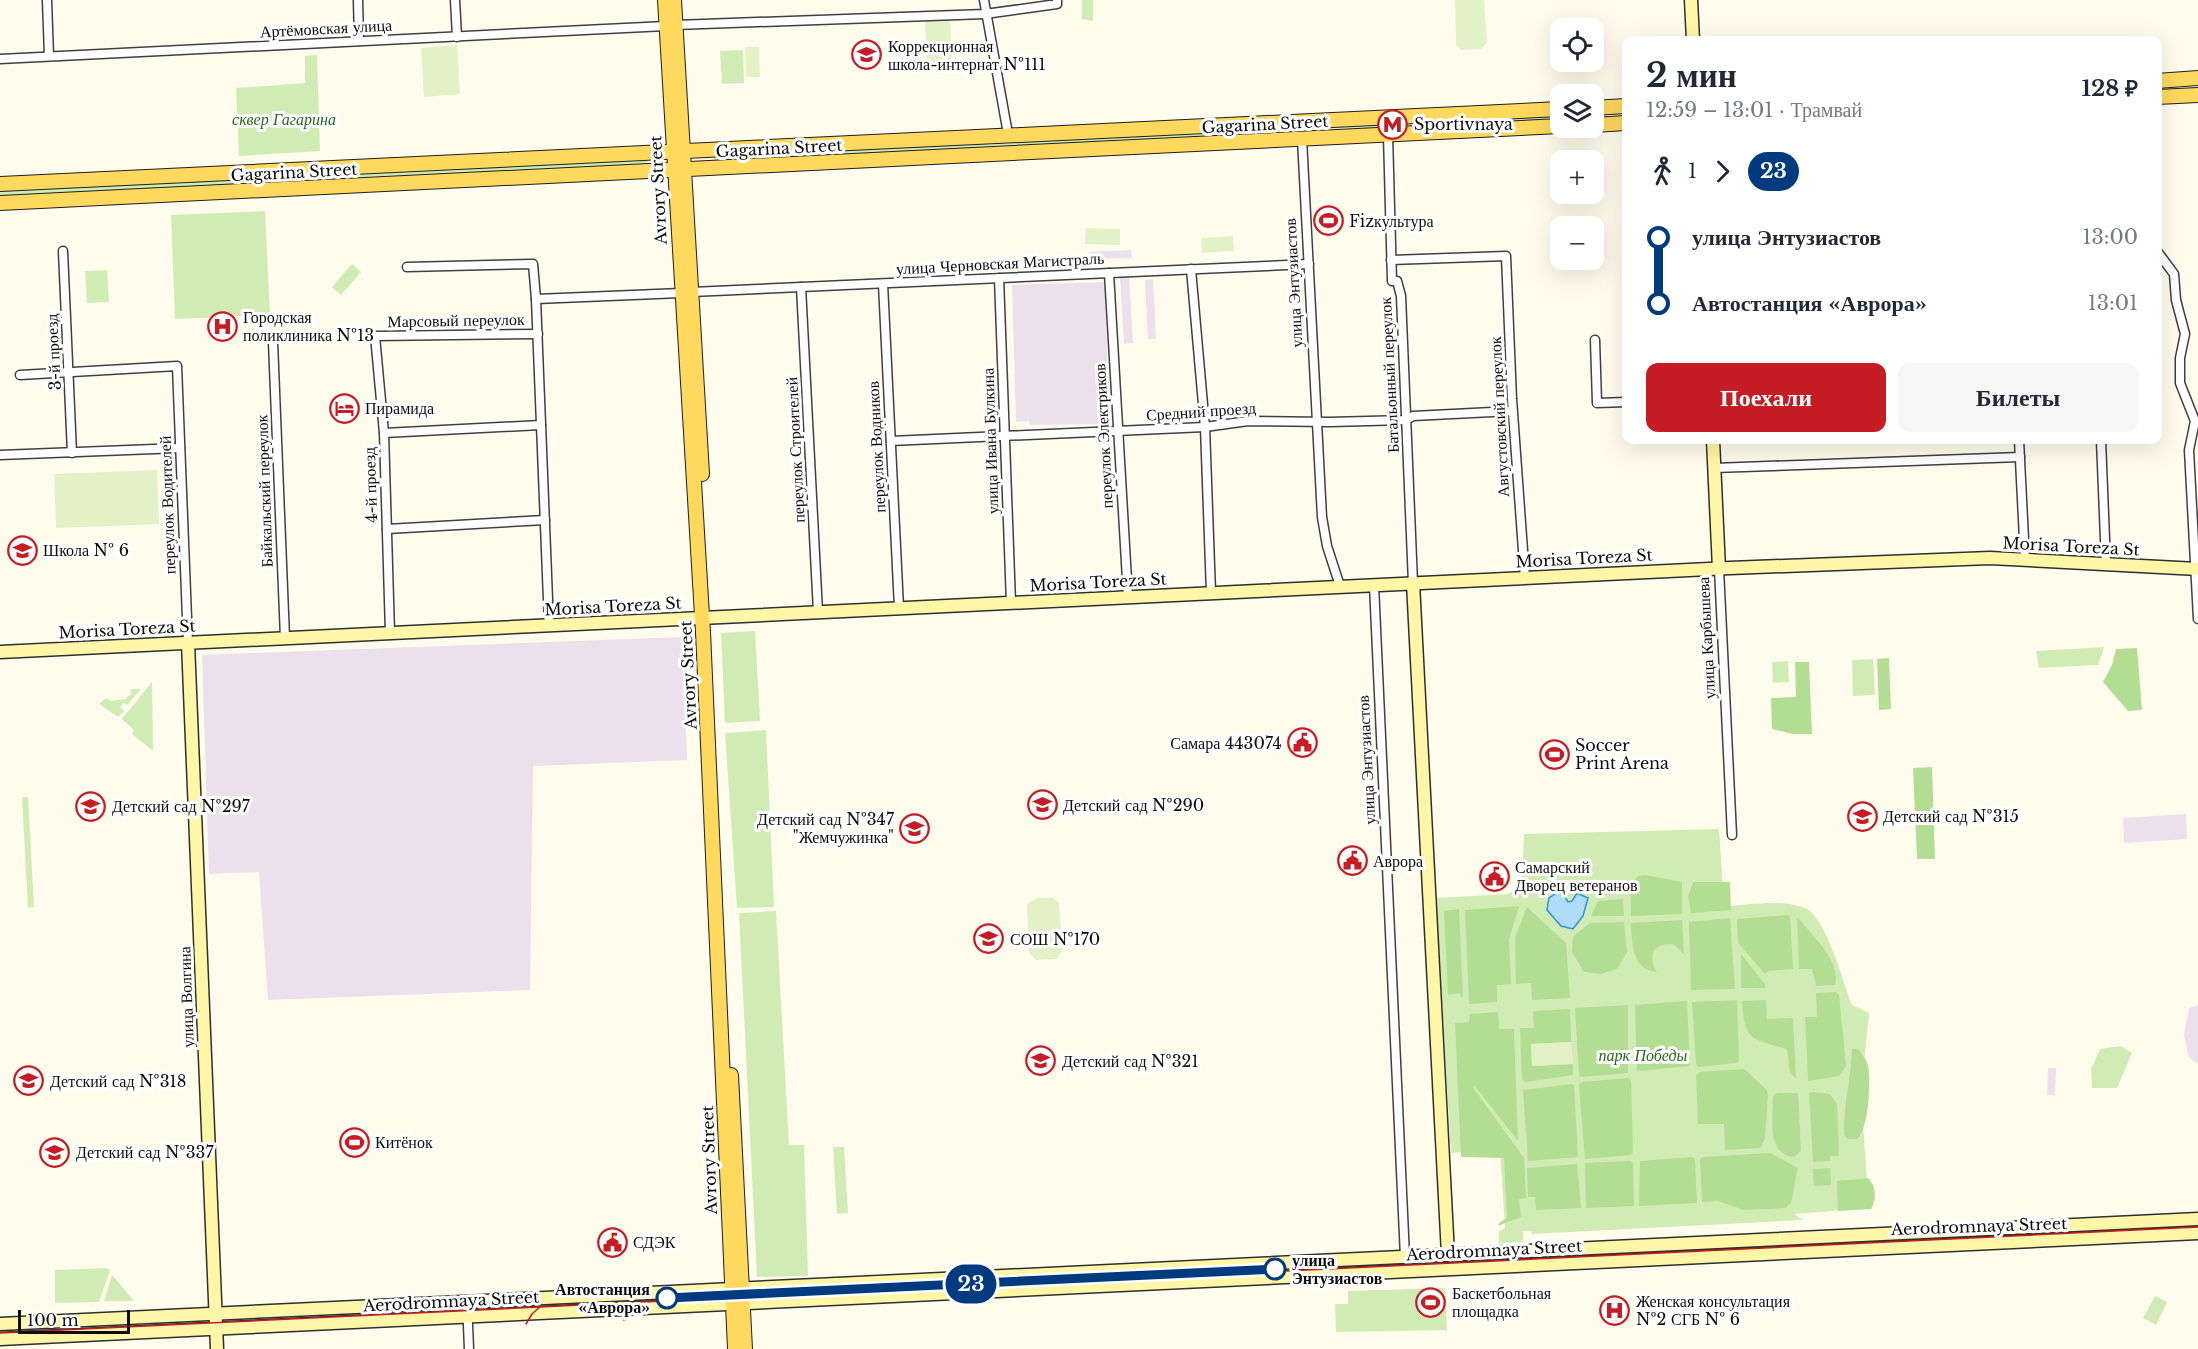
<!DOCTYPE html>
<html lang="ru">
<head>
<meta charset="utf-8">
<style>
  body { margin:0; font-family:"Libre Baskerville",serif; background:#f6f6f7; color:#1f2937; height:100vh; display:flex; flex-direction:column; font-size:22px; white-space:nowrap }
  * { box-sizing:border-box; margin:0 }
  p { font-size:20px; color:#747a83 }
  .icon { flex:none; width:33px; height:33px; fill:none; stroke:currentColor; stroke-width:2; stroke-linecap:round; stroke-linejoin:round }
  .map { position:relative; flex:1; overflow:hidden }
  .details { position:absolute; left:1622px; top:36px; width:540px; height:408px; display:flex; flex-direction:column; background:#fff; border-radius:12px; box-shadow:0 6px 24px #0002 }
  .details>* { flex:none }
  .badge { padding:0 12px; border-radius:20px; font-size:21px; line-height:39px }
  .buttons { position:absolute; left:1550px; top:18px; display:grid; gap:12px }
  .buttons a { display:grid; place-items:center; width:54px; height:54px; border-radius:12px; background:#fff; box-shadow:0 6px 24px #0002; font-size:30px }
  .scale { position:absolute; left:18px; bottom:15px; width:112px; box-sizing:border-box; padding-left:6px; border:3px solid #0d0d0d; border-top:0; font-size:16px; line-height:21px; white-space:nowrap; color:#0d0d0d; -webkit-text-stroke:4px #fff; paint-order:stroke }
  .map>.badge { position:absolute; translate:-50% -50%; box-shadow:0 0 0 3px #fff }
  .legs { display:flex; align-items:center; gap:9px; height:66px; padding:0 24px; font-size:20px }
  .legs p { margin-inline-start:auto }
  .summary { display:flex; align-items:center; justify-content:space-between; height:102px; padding:0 24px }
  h1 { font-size:33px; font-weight:800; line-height:45px }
  .cta { display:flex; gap:12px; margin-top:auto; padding:12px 24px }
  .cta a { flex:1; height:69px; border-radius:12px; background:#c51d23; color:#fff; font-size:24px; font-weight:800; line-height:69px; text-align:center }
  .cta a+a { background:#f6f6f7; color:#1f2937 }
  ul { padding:0 24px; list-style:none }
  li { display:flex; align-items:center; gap:21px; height:66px; font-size:22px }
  li i { display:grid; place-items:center; width:9px; height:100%; margin:0 8px; background:currentColor }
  li i::after { content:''; width:15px; height:15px; margin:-8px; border:4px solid; border-radius:50%; background:#fff }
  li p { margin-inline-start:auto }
  li:first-child i { background:linear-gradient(#0000 50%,currentColor 0) }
  li:last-child i { background:linear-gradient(currentColor 50%,#0000 0) }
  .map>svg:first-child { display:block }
</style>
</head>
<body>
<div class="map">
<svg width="2198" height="1349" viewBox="0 0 2198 1349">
  <rect width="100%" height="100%" fill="#fffced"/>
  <g fill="#ebe0ec">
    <path d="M1131,250L1132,258L1090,259L1089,252Z"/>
    <path d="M1129,276L1133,343L1124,344L1120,277Z"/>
    <path d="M1153,279L1156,339H1148L1145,280Z"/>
    <path d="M1105,282L1109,424L1029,425V421L1016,422L1012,285Z"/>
    <path d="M683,637L687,760L533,766L530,990L268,1000L259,872L209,874L202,655Z"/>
    <path d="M2186,814L2187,839L2124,843L2123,818Z"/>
    <path d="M2198,1005V1064L2189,1058L2184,1035L2189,1008Z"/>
    <path d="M2048,1068H2056L2055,1095H2047Z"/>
  </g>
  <g fill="#d0ecb4">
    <path d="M1082,0H1093V21L1082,19Z"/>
    <path d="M743,50L744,83L722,84L720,51Z"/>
    <path d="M317,55L320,151L239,156L236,88L305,83V56Z"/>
    <path d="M1560,115V121L1321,129L1322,127Z"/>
    <path d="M1264,129L1263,134L716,162L713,160L715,156Z"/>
    <path d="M646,159L648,162L646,165L0,197V190Z"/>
    <path d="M265,211L270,315L175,319L171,215Z"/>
    <path d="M352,264L361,272L341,295L332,287Z"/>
    <path d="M107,270L109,302L87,303L85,271Z"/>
    <path d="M755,631L760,721L725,723L721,633Z"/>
    <path d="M2104,647L2098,665L2039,668L2036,651Z"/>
    <path d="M1873,659L1875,695L1853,696L1852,660Z"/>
    <path d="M1788,661L1789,682L1773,683L1772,662Z"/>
    <path d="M152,682L153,751L132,734L134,730L122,719Z"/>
    <path d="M134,689H141L127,705L124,703L120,707L124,711L118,717L99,704L106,698L111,701L125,699L132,693L129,690Z"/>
    <path d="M766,730L774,907L737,908L725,733Z"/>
    <path d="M22,797H28L34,907L28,908Z"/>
    <path d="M1719,829L1724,906C1749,905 1784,898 1807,909C1827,920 1843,983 1852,1005L1869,1013L1861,1094L1867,1181L1857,1209L1794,1214L1803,1220L1532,1234L1531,1231H1523V1242L1499,1243V1231L1505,1228L1500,1149L1451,1153L1436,898L1507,894L1516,890L1522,876L1524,834Z"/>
    <path d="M776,911L789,1145H804L808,1276L757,1277L739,913Z"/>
    <path d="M2121,1046L2132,1053L2117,1088H2092L2091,1069L2100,1049Z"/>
    <path d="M833,1147H844L848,1213L837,1214Z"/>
    <path d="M106,1268L110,1270L99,1302L55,1303V1270Z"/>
    <path d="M112,1275L134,1301H104Z"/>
    <path d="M1445,1288L1447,1330L1336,1332L1335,1304H1348V1291Z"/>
    <path d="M2155,1296L2167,1302L2156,1325L2143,1318Z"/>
  </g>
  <g fill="#b3dd92">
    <path d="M2137,648L2142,710L2128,711L2103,682L2112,665L2116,649Z"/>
    <path d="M1889,658L1891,709L1879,710L1877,659Z"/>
    <path d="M1795,662H1809L1812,734H1793L1772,729L1771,698L1796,697Z"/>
    <path d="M1932,767L1935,859H1917L1913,768Z"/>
    <path d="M1645,875L1682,882V914L1631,916L1630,885L1638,876Z"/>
    <path d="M1693,882H1730L1731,910L1691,913L1688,897Z"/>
    <path d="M1623,899L1624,916H1591L1598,901Z"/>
    <path d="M1519,906L1509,940L1511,984L1497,985V1002L1469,1004L1465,910Z"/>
    <path d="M1527,907L1566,943L1570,998L1532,1000L1531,983L1516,984L1515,938Z"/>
    <path d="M1459,909L1463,997H1461L1460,993L1448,995L1444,911Z"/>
    <path d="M1788,915L1790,916L1793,969L1768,971L1765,974L1738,943L1737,919Z"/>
    <path d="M1797,917C1811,934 1842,962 1835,985L1816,986L1812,969H1799Z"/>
    <path d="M1730,918L1735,989L1691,990L1689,922Z"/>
    <path d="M1682,920L1684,954L1673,944C1653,943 1647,956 1657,972C1632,970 1632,942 1631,923Z"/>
    <path d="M1624,922L1627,952L1617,969L1601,974L1584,972L1572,952L1573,937L1590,923Z"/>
    <path d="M1741,954L1765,984V988H1741Z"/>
    <path d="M1836,992L1839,995L1846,1066L1839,1076L1808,1081L1805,1017H1817L1816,993Z"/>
    <path d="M1737,1000L1739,1061L1737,1063L1698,1067L1696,1064L1692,1002Z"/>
    <path d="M1766,1000L1767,1019L1793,1018L1796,1079L1790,1072L1787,1049C1750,1038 1745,1042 1742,1001Z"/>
    <path d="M1687,1001L1690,1066L1637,1071L1635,1005Z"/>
    <path d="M1628,1005V1073L1582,1077L1579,1075L1575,1008Z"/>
    <path d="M1570,1009L1571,1042L1531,1044L1532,1066L1573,1064V1075L1525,1082L1522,1079L1520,1028H1534L1533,1011Z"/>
    <path d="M1498,1012L1499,1029H1514L1518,1141L1474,1085V1089L1524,1158L1526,1198L1519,1199L1521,1217L1498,1226L1499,1223L1507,1218L1504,1158L1461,1157L1455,1023L1469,1022L1470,1014Z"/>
    <path d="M1852,1049H1858C1861,1054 1867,1060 1868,1065C1871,1082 1869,1129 1857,1139H1848L1844,1135C1843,1105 1851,1079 1852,1049Z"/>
    <path d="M1744,1069L1766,1089L1768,1094L1765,1139L1760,1148L1725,1150L1724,1124H1698L1696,1075L1699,1072Z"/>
    <path d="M1628,1078L1631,1081L1633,1152L1631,1155L1585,1159L1579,1085L1582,1082Z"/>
    <path d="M1571,1084L1574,1085L1578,1157L1528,1161L1523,1090Z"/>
    <path d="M1814,1092L1830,1094L1837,1104L1839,1156H1830V1161L1813,1162L1809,1093Z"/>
    <path d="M1777,1093H1798L1801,1151L1794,1157C1766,1155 1773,1117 1773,1097Z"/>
    <path d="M1770,1153L1798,1168L1791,1203L1785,1208L1744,1210L1718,1201L1702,1202L1700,1159L1702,1157Z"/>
    <path d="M1692,1157L1695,1159L1697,1203L1639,1206L1640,1161Z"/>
    <path d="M1630,1161L1633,1163L1634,1206L1586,1208L1585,1163Z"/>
    <path d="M1577,1164L1581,1208L1536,1210L1535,1197H1528L1527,1168Z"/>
    <path d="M1830,1168L1831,1185L1814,1186L1813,1169Z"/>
    <path d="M1868,1178C1876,1185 1877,1200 1871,1209L1838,1211L1837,1181Z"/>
  </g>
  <g fill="#e3f2c6">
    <path d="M1455,0H1484L1487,42L1481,49L1461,50L1456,45Z"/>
    <path d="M950,20L952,62L927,63L925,21Z"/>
    <path d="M457,45L460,94L424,97L421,48Z"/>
    <path d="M745,47H759L760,77H746Z"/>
    <path d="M1086,228L1120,229V245L1085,244Z"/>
    <path d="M1233,236L1234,251L1202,253L1201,238Z"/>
    <path d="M157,470L159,524L56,528L54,474Z"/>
    <path d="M1037,898H1053L1059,903L1062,950L1057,959L1036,960L1029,952L1027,904Z"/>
    <path d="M1571,1042L1573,1064L1532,1066L1531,1044Z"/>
    <path d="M1423,1291H1438L1439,1313L1424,1314Z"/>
  </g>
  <path fill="#aeddfa" stroke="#3192d5" stroke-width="1.5" d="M1561,890L1568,902L1572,901L1577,893L1588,898L1583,916L1573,929L1561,926L1547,910L1549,898Z"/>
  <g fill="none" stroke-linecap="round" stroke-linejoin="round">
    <defs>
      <g id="street">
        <path d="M47,0L49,56"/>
        <path d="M358,0L359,41"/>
        <path d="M455,0L457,37"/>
        <path d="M984,0L1008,134"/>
        <path d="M676,25L985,14L1057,4V0"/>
        <path d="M0,59L666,26"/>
        <path d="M1388,135L1392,281H1397L1401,296L1413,583"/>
        <path d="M1302,139L1322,517L1327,546L1340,586"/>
        <path d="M63,251L72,453"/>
        <path d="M2157,251L2174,274L2176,300L2185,334L2180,358V383L2195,421L2189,450L2198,619"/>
        <path d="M1391,260L1506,256L1512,399L1525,578"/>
        <path d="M407,267L533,264L536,299L681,293"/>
        <path d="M1191,269L1205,427L1211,593"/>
        <path d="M1109,273L1128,597"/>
        <path d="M999,278L1011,603"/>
        <path d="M883,284L899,608"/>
        <path d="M801,287L818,612"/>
        <path d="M692,292L1309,264"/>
        <path d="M536,299L549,625"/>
        <path d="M1595,340L1597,403L1626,402"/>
        <path d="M273,342L285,638"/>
        <path d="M20,375L177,366L188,643"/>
        <path d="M384,433L541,425"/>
        <path d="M2019,440L2025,559"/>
        <path d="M2101,440L2106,564"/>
        <path d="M891,441L1205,427L1248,421L1330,422L1406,420L1413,416L1512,411"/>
        <path d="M0,455L180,448"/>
        <path d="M1714,468L2020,457"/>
        <path d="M387,529L545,520"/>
        <path d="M1719,569L1732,835"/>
        <path d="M1374,585L1405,1257"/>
        <path d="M390,633L384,433L375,336L538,334"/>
        <path d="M467,1302L469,1349"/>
      </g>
      <g id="secondary">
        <path d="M1691,0L1693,40"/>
        <path d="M1713,440L1719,569"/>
        <path d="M1413,583L1448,1255"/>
        <path d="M188,643L217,1349"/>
        <path d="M0,652L1730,568L1990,558L2198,569"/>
        <path d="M0,1324L2198,1219"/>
        <path d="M0,1339L2198,1233"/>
      </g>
      <g id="primary">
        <path d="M665,0L703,632L735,1349"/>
        <path d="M674,0L702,474"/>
        <path d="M2157,81L2198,78"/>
        <path d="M2157,97L2198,95"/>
        <path d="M1593,108L1626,106"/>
        <path d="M1593,125L1626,123"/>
        <path d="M0,184L1560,109"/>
        <path d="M0,203L1560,126"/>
        <path d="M731,1075L745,1349"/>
      </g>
    </defs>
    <use href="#street" stroke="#404040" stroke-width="11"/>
    <use href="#secondary" stroke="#2f2f2f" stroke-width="15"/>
    <use href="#primary" stroke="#1e1e1e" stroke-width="16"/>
    <use href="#street" stroke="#fff" stroke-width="8"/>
    <use href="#secondary" stroke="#fff6a8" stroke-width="12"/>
    <use href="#primary" stroke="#ffd95d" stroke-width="14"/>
    <g stroke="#c51d23" stroke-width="1.5">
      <path d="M609,1303L618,1310L624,1320"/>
      <path d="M526,1324L532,1314L541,1306"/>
      <path d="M0,1333L2198,1227"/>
    </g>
  </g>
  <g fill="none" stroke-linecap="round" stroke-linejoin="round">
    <defs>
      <path id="line-1" d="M667,1298L1275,1269"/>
    </defs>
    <use href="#line-1" stroke="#fff" stroke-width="14"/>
    <use href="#line-1" stroke="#003b80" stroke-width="9"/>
  </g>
  <defs>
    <symbol id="school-ring" viewBox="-11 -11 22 22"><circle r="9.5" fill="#fff" stroke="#c51d23" stroke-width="1.5"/><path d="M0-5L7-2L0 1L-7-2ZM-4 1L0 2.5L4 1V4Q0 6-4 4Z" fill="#c51d23"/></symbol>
    <symbol id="metro-ring" viewBox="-11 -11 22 22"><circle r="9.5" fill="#fff" stroke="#c51d23" stroke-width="1.5"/><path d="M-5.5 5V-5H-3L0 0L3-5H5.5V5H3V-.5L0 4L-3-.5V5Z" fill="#c51d23"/></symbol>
    <symbol id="stadium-ring" viewBox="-11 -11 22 22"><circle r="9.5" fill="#fff" stroke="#c51d23" stroke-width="1.5"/><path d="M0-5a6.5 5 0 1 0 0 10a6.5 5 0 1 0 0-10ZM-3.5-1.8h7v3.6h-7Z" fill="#c51d23"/></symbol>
    <symbol id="hospital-ring" viewBox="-11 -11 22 22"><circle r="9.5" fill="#fff" stroke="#c51d23" stroke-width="1.5"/><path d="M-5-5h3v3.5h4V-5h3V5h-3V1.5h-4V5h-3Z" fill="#c51d23"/></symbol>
    <symbol id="hotel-ring" viewBox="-11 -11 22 22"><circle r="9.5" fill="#fff" stroke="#c51d23" stroke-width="1.5"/><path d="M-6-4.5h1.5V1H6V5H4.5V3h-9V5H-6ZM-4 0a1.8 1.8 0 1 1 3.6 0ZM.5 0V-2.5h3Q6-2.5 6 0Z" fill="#c51d23"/></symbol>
    <symbol id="civic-ring" viewBox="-11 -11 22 22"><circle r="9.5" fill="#fff" stroke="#c51d23" stroke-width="1.5"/><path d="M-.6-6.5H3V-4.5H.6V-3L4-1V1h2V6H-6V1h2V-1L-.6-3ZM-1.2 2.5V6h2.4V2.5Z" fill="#c51d23"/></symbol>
  </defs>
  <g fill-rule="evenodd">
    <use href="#school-ring" x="850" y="38" width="33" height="33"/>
    <use href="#metro-ring" x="1376" y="108" width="33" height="33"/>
    <use href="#stadium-ring" x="1312" y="204" width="33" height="33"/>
    <use href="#hospital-ring" x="206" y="310" width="33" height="33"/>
    <use href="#hotel-ring" x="328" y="392" width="33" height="33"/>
    <use href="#school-ring" x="6" y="534" width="33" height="33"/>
    <use href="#civic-ring" x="1286" y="726" width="33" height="33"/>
    <use href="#stadium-ring" x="1538" y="738" width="33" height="33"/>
    <use href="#school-ring" x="1026" y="788" width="33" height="33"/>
    <use href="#school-ring" x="74" y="790" width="33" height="33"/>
    <use href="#school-ring" x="1846" y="800" width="33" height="33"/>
    <use href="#school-ring" x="898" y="812" width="33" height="33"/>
    <use href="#civic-ring" x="1336" y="844" width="33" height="33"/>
    <use href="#civic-ring" x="1478" y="860" width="33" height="33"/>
    <use href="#school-ring" x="972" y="922" width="33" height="33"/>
    <use href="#school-ring" x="1024" y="1044" width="33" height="33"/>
    <use href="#school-ring" x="12" y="1064" width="33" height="33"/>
    <use href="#stadium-ring" x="338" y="1126" width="33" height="33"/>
    <use href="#school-ring" x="38" y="1136" width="33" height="33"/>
    <use href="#civic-ring" x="596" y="1226" width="33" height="33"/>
    <use href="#stadium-ring" x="1414" y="1286" width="33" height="33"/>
    <use href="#hospital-ring" x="1598" y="1294" width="33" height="33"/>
  </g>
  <g fill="#fff" stroke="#003b80" stroke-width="3">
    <circle cx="1275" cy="1269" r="10"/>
    <circle cx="667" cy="1298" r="10"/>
  </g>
  <g text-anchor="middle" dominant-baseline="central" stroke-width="6" stroke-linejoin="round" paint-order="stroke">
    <g font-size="16" fill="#0d0d0d" stroke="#fff">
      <text transform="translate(326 28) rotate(-3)">Артёмовская улица</text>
      <text transform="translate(1265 124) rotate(-3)">Gagarina Street</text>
      <text transform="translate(779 148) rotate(-3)">Gagarina Street</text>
      <text transform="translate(294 172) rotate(-3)">Gagarina Street</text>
      <text transform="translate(658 190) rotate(-93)">Avrory Street</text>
      <text transform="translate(1000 263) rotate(-3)">улица Черновская Магистраль</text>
      <text transform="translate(1293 283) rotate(-93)">улица Энтузиастов</text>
      <text transform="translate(456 320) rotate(-1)">Марсовый переулок</text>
      <text transform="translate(53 352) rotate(-93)">3-й проезд</text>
      <text transform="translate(1389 375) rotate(-93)">Батальонный переулок</text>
      <text transform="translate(1201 411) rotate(-4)">Средний проезд</text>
      <text transform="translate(1499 417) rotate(-93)">Августовский переулок</text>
      <text transform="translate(1103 436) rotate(-93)">переулок Электриков</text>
      <text transform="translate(990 441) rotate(-92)">улица Ивана Булкина</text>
      <text transform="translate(876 447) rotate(-93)">переулок Водников</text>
      <text transform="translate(795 450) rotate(-93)">переулок Строителей</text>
      <text transform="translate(370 485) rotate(-92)">4-й проезд</text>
      <text transform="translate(264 491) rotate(-92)">Байкальский переулок</text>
      <text transform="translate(167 505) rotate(-92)">переулок Водителей</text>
      <text transform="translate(2071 546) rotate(3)">Morisa Toreza St</text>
      <text transform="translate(1584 558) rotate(-3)">Morisa Toreza St</text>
      <text transform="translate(1098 582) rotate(-3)">Morisa Toreza St</text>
      <text transform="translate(613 606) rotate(-3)">Morisa Toreza St</text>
      <text transform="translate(127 629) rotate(-3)">Morisa Toreza St</text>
      <text transform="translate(1706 638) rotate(-93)">улица Карбышева</text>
      <text transform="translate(688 675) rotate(-93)">Avrory Street</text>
      <text transform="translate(1366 760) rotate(-93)">улица Энтузиастов</text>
      <text transform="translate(186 997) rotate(-92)">улица Волгина</text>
      <text transform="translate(709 1160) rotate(-92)">Avrory Street</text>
      <text transform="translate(1979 1226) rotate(-2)">Aerodromnaya Street</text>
      <text transform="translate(1494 1250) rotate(-3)">Aerodromnaya Street</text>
      <text transform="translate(451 1301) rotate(-3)">Aerodromnaya Street</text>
    </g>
    <g font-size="16" fill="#0d0d0d" stroke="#fff" text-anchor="start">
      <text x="888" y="46">Коррекционная<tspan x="888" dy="18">школа-интернат №111</tspan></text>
      <text x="1414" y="124">Sportivnaya</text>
      <text x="1349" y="221">Fizкультура</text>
      <text x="243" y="317">Городская<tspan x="243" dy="18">поликлиника №13</tspan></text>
      <text x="365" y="408">Пирамида</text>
      <text x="43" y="550">Школа № 6</text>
      <text x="1282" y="743" text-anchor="end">Самара 443074</text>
      <text x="1575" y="745">Soccer<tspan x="1575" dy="18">Print Arena</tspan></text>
      <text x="1063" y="805">Детский сад №290</text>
      <text x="112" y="806">Детский сад №297</text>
      <text x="1883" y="816">Детский сад №315</text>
      <text x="894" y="819" text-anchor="end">Детский сад №347<tspan x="894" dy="18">"Жемчужинка"</tspan></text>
      <text x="1373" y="861">Аврора</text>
      <text x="1515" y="867">Самарский<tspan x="1515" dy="18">Дворец ветеранов</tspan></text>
      <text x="1010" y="939">СОШ №170</text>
      <text x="1062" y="1061">Детский сад №321</text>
      <text x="50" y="1081">Детский сад №318</text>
      <text x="375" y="1142">Китёнок</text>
      <text x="76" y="1152">Детский сад №337</text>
      <text x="633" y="1242">СДЭК</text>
      <text x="1452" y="1293">Баскетбольная<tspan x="1452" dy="18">площадка</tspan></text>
      <text x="1636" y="1301">Женская консультация<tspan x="1636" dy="18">№2 СГБ № 6</tspan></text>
    </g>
    <g font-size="16" font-style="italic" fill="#296819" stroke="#fff">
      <text x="284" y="119">сквер Гагарина</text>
      <text x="1643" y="1055">парк Победы</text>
    </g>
    <g font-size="16" font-weight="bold" fill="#0d0d0d" stroke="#fff" text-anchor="start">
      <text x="1292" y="1260">улица<tspan x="1292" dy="18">Энтузиастов</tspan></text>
      <text x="650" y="1289" text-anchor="end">Автостанция<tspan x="650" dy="18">«Аврора»</tspan></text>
    </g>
  </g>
</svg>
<div class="buttons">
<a><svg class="icon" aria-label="locate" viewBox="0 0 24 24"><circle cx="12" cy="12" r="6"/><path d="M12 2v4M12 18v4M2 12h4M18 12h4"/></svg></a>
<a><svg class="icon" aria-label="layers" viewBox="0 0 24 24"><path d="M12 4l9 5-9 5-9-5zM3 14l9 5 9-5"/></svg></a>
<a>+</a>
<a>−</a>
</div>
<div class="scale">100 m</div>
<b class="badge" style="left:971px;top:1284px;background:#003b80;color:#fff">23</b>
<section class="details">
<div class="summary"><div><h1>2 мин</h1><p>12:59 – 13:01 · Трамвай</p></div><b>128 ₽</b></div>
<div class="legs"><svg class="icon" aria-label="walk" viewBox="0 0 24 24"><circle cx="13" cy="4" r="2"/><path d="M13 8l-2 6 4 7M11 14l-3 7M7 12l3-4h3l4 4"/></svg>1<svg class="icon" aria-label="forward" viewBox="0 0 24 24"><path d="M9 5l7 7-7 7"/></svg><b class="badge" style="background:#003b80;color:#fff">23</b></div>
<ul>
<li><i style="color:#003b80"></i><b>улица Энтузиастов</b><p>13:00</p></li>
<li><i style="color:#003b80"></i><b>Автостанция «Аврора»</b><p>13:01</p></li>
</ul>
<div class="cta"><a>Поехали</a><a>Билеты</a></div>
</section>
</div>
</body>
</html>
